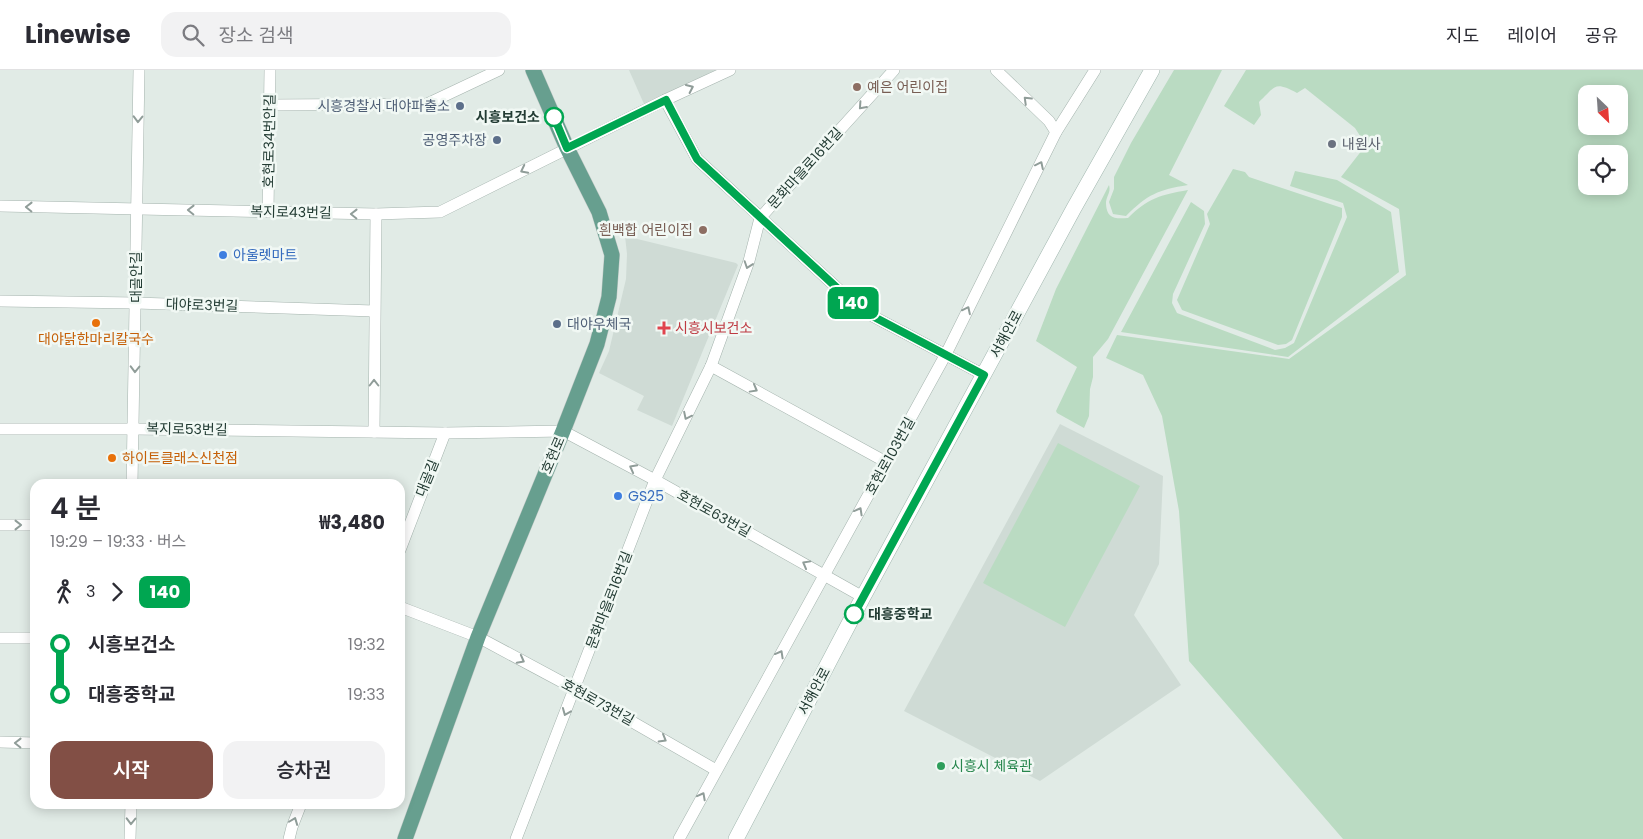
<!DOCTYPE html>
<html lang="ko">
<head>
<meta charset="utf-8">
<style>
  body { margin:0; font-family:Poppins,"Noto Sans KR",sans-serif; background:#f2f2f3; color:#2b2b33; height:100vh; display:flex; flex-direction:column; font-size:19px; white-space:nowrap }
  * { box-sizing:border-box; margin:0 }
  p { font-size:16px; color:#7c7c81 }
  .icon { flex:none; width:28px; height:28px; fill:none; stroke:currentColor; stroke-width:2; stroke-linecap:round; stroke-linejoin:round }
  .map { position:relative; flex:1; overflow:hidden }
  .details { position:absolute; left:30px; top:409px; width:375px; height:330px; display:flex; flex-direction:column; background:#fff; border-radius:15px; box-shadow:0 2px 12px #0003 }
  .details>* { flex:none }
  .badge { padding:0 10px; border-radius:8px; font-size:18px; line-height:32px }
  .needle { width:32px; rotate:155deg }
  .buttons { position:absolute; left:1578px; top:15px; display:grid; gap:10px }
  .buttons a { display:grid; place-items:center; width:50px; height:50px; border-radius:10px; background:#fff; box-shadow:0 2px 12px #0003; font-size:25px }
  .map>.badge { position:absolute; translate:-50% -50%; box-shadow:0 0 0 2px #fff }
  .legs { display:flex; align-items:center; gap:8px; height:55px; padding:0 20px; font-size:16px }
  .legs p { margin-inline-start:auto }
  .summary { display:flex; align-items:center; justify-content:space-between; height:85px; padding:0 20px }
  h1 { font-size:28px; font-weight:600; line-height:38px }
  .button { display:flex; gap:10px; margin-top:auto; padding:10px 20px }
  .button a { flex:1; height:58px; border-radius:15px; background:#824f45; color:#fff; font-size:20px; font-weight:600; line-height:58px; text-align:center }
  .button a+a { background:#f2f2f3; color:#2b2b33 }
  ul { padding:0 20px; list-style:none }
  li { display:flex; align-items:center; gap:18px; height:50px; font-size:19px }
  li i { display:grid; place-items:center; width:8px; height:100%; margin:0 6px; background:currentColor }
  li i::after { content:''; width:12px; height:12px; margin:-6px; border:4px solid; border-radius:50%; background:#fff }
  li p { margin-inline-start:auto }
  li:first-child i { background:linear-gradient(#0000 50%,currentColor 0) }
  li:last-child i { background:linear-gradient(currentColor 50%,#0000 0) }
  header { display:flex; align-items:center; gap:30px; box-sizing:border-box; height:70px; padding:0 25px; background:#fff; border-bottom:1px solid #e1e1e2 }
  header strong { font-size:24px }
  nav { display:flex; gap:28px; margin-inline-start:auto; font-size:18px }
  .search { width:350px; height:45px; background:#f2f2f3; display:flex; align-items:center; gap:12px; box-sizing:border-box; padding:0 18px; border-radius:15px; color:#7c7c81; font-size:19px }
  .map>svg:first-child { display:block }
</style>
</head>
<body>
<header>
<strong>Linewise</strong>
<div class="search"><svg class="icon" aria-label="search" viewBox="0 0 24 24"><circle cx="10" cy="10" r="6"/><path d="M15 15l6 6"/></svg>장소 검색</div>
<nav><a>지도</a><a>레이어</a><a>공유</a></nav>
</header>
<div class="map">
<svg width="1643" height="769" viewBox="0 0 1643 769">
  <rect width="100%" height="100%" fill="#e1ebe6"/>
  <g fill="#cfdbd5">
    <path d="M629,0H716L644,34Z"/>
    <path d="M625,166L736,193L738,195L672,356L637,340L644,326L599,303L609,281L626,209L627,184Z"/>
    <path d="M1060,354L1163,406L1159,494L1134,545L1181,615L1040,711L904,641Z"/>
  </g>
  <g fill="#badbc2" fill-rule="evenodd">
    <path d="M1174,0H1222L1169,105L1188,115C1158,120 1148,124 1126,146L1113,144L1109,132L1114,119V107L1131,73Z"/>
    <path d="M1246,0H1643V769H1343L1189,591L1179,441L1162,346L1143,305L1106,288L1117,265L1289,289L1406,205L1399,139L1341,107L1366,75L1355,58L1305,18L1297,23C1274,11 1276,16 1259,32L1261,45L1254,55L1224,36ZM1586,24H1619V56H1586ZM1586,84H1619V116H1586Z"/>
    <path d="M1233,99L1245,102L1249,107L1342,138V147L1292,270L1286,274L1278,275L1182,240L1177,230L1210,154L1207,144Z"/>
    <path d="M1295,101L1337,110L1391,142L1399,202L1288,287L1121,262L1191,132L1204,141L1205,154L1173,224L1172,233L1177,243L1275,280L1285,278L1294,273L1347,147L1343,133L1290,116Z"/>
    <path d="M1109,115C1111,122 1107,125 1106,132C1106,149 1115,149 1128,148C1148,128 1160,125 1188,120L1108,269L1093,287V307L1090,319L1089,346L1084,358L1057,343L1056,341L1077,297L1036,271L1056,219Z"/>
    <path d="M1058,373L1140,416L1065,557L983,513Z"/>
  </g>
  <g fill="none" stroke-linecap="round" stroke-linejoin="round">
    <defs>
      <g id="minor">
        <path d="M996,0L1049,51L1056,62"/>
        <path d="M665,30L697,89L861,240L984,305"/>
        <path d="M270,35L427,34L499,0"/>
        <path d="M0,136L376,144L440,142L665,30L730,0"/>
        <path d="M268,142L270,0"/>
        <path d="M0,231L136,233L374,241"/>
        <path d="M711,296L886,392"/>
        <path d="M0,359H134L445,363L563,361L655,410L863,527"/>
        <path d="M374,362L376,144"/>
        <path d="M132,414L139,0"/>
        <path d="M0,455H35"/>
        <path d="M400,480L445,363"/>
        <path d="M400,537L478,567L575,619L716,700"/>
        <path d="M0,568H35"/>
        <path d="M0,672L35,673"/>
        <path d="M130,769L131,734"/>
        <path d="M289,769L292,757L301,734"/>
        <path d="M516,769L655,410L711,296L749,191L760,148L894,0"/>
        <path d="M679,769L946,284L1056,62L1095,0"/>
      </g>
      <path id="secondary" d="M736,769L863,527L1074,138L1152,0"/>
      <path id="primary" d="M405,769L478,567L563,361L597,274L609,227L612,185L599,142L567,78L533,0"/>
    </defs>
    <use href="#minor" stroke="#a4b3ad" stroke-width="12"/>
    <use href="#secondary" stroke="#a0b6ae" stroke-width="16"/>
    <use href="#primary" stroke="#c1c8c6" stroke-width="16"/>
    <use href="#minor" stroke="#fff" stroke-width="11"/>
    <use href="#secondary" stroke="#fff" stroke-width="15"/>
    <use href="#primary" stroke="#679f8f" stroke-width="15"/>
  </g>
  <defs><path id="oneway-chevron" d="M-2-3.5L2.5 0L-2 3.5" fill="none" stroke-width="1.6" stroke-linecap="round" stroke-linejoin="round" transform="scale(1.25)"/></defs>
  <g stroke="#909d99">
    <use href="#oneway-chevron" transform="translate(690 18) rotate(-25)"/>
    <use href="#oneway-chevron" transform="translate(1027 30) rotate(-136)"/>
    <use href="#oneway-chevron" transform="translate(862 36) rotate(132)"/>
    <use href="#oneway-chevron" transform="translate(138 49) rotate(91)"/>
    <use href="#oneway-chevron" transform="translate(1040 95) rotate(-64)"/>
    <use href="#oneway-chevron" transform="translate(524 100) rotate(153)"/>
    <use href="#oneway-chevron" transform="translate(29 137) rotate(-179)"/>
    <use href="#oneway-chevron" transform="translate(191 140) rotate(-179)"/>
    <use href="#oneway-chevron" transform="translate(354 144) rotate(-179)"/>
    <use href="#oneway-chevron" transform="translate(748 195) rotate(109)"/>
    <use href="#oneway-chevron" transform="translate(967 240) rotate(-64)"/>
    <use href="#oneway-chevron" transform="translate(135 299) rotate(91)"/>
    <use href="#oneway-chevron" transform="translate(374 313) rotate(-90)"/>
    <use href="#oneway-chevron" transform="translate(754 319) rotate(29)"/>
    <use href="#oneway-chevron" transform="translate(687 346) rotate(116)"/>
    <use href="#oneway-chevron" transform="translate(633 398) rotate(-152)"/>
    <use href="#oneway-chevron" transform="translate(859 441) rotate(-61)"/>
    <use href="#oneway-chevron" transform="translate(18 455)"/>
    <use href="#oneway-chevron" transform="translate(806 494) rotate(-151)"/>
    <use href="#oneway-chevron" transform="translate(780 584) rotate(-61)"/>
    <use href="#oneway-chevron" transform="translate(521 590) rotate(28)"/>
    <use href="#oneway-chevron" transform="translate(566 642) rotate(112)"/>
    <use href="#oneway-chevron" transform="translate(663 669) rotate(30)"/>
    <use href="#oneway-chevron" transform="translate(18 673) rotate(-179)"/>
    <use href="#oneway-chevron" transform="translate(702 726) rotate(-62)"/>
    <use href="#oneway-chevron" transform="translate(131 751) rotate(91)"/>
    <use href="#oneway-chevron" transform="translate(294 751) rotate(-69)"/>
  </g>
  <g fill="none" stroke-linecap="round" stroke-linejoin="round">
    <defs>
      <path id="line-1" d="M554,47L567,78L666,30L697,89L861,240L984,305L854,544"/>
    </defs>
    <use href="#line-1" stroke="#fff" stroke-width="11"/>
    <use href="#line-1" stroke="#00a651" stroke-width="8"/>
  </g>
  <g fill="#8d6e63" stroke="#f1f8f4" stroke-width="2">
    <circle cx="857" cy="17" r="5"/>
    <circle cx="703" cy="160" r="5"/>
  </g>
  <g fill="#5c6f8a" stroke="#f1f8f4" stroke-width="2">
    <circle cx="460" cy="36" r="5"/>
    <circle cx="497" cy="70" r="5"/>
    <circle cx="557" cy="254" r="5"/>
  </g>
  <g fill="#fff" stroke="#00a651" stroke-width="2.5">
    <circle cx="554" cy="47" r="9"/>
    <circle cx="854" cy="544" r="9"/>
  </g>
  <circle fill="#6b7280" stroke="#f1f8f4" stroke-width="2" cx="1332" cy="74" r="5"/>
  <g fill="#3f7fe0" stroke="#f1f8f4" stroke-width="2">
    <circle cx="223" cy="185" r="5"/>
    <circle cx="618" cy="426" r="5"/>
  </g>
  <g fill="#e8710a" stroke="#f1f8f4" stroke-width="2">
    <circle cx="96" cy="253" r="5"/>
    <circle cx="112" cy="388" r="5"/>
  </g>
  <path fill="#e0444e" stroke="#f1f8f4" stroke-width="2" d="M661.5 250.5h5v5h5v5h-5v5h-5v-5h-5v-5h5z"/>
  <circle fill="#2e9e5b" stroke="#f1f8f4" stroke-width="2" cx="941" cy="696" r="5"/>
  <g text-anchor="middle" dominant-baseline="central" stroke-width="5" stroke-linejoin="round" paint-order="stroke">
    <g font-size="14" fill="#785e54" stroke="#f1f8f4" text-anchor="start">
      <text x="867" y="17">예은 어린이집</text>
      <text x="693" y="160" text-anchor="end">흰백합 어린이집</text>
    </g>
    <g font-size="14" fill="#4e5e75" stroke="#f1f8f4" text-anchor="end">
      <text x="450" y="36">시흥경찰서 대야파출소</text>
      <text x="487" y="70">공영주차장</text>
      <text x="567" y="254" text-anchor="start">대야우체국</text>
    </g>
    <g font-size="14" font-weight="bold" fill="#223b33" stroke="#f1f8f4" text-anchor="end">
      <text x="540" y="47">시흥보건소</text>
      <text x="868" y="544" text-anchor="start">대흥중학교</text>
    </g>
    <g font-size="14" fill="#223b33" stroke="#f1f8f4">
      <text transform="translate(269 71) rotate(-89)">호현로34번안길</text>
      <text transform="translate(805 98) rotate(-48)">문화마을로16번길</text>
      <text transform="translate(291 142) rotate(1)">복지로43번길</text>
      <text transform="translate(136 207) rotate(-90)">대골안길</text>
      <text transform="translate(202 235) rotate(2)">대야로3번길</text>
      <text transform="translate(1006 264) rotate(-62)">서해안로</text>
      <text transform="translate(187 359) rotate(1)">복지로53번길</text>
      <text transform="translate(553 385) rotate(-67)">호현로</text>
      <text transform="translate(890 386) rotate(-61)">호현로103번길</text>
      <text transform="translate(427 408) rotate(-68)">대골길</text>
      <text transform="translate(714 443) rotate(29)">호현로63번길</text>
      <text transform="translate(609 530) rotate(-69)">문화마을로16번길</text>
      <text transform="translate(814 621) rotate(-62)">서해안로</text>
      <text transform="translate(598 632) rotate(29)">호현로73번길</text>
    </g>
    <g font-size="14" fill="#5b616d" stroke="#f1f8f4" text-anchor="start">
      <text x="1342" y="74">내원사</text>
    </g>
    <g font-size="14" fill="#366cbe" stroke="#f1f8f4" text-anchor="start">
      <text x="233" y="185">아울렛마트</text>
      <text x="628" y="426">GS25</text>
    </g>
    <g font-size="14" fill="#be3a42" stroke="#f1f8f4" text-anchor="start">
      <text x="675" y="258">시흥시보건소</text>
    </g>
    <g font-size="14" fill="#c56008" stroke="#f1f8f4">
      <text x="96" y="269">대야닭한마리칼국수</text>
      <text x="122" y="388" text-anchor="start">하이트클래스신천점</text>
    </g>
    <g font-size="14" fill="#27864d" stroke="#f1f8f4" text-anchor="start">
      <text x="951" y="696">시흥시 체육관</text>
    </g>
  </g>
</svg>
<div class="buttons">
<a><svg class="needle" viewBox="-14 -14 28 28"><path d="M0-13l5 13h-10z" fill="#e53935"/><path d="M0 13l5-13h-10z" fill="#7c7c81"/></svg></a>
<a><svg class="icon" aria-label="locate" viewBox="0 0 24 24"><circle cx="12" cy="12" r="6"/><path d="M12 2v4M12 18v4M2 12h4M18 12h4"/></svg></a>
</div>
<b class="badge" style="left:853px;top:233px;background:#00a651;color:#fff">140</b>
<section class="details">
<div class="summary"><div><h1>4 분</h1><p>19:29 – 19:33 · 버스</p></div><b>₩3,480</b></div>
<div class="legs"><svg class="icon" aria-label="walk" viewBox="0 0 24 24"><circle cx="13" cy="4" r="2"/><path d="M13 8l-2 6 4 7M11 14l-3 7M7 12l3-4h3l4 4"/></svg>3<svg class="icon" aria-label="forward" viewBox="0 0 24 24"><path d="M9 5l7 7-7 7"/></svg><b class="badge" style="background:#00a651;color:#fff">140</b></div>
<ul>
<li><i style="color:#00a651"></i><b>시흥보건소</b><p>19:32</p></li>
<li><i style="color:#00a651"></i><b>대흥중학교</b><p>19:33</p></li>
</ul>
<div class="button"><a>시작</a><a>승차권</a></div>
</section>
</div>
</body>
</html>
